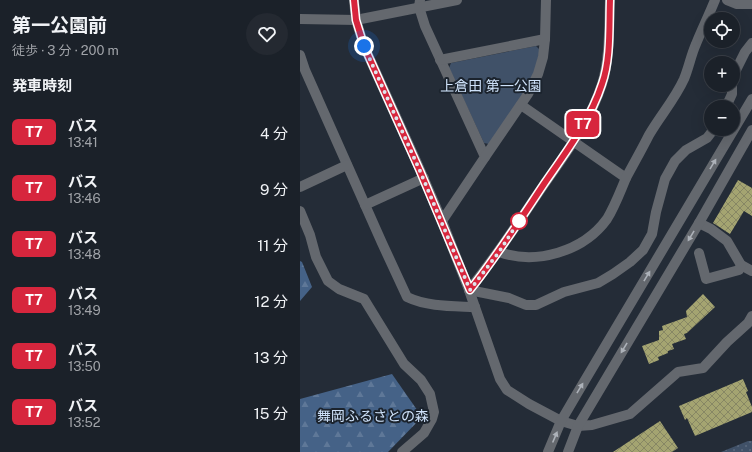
<!DOCTYPE html>
<html lang="ja">
<head>
<meta charset="utf-8">
<style>
  body { margin:0; font-family:"Public Sans","Noto Sans JP",sans-serif; background:#242931; color:#f1f3f6; height:100vh; display:flex; flex-direction:column; font-size:15px; white-space:nowrap }
  * { box-sizing:border-box; margin:0 }
  p { font-size:13px; color:#a0a3a8 }
  .icon { flex:none; width:22px; height:22px; fill:none; stroke:currentColor; stroke-width:2; stroke-linecap:round; stroke-linejoin:round }
  .map { position:relative; flex:1; overflow:hidden }
  .details { display:flex; flex-direction:column; background:#1b2129; width:300px }
  .details>* { flex:none }
  .badge { padding:0 8px; border-radius:6px; font-size:14px; line-height:26px }
  .fabs { position:absolute; left:404px; top:12px; display:grid; gap:8px }
  .fabs a { display:grid; place-items:center; width:36px; height:36px; border-radius:50%; background:#1b2129; box-shadow:0 4px 16px #0002,0 0 0 1px #393e46; font-size:20px }
  .you { position:absolute; width:20px; height:20px; margin:-10px; border:3px solid #fff; border-radius:50%; background:#1a73e8; box-shadow:0 0 0 6px #1a73e833 }
  .map>.badge { position:absolute; translate:-50% -50%; box-shadow:0 0 0 2px #fff }
  h2 { padding:0 12px; font-size:15px; line-height:36px }
  .round { display:grid; place-items:center; flex:none; width:42px; height:42px; border-radius:21px; background:#242931 }
  .headline { display:flex; align-items:center; justify-content:space-between; height:68px; padding:0 12px }
  h1 { font-size:19px; font-weight:700; line-height:30px }
  ul { padding:0; list-style:none }
  li { display:flex; align-items:center; gap:12px; height:56px; padding:0 12px }
  li div { flex:1 }
  li b { display:block; font-size:15px }
  li em { font-style:normal }
  li .badge { min-width:44px; font-weight:700; text-align:center }
  main { display:flex; flex:1; min-height:0 }
  .map>svg:first-child { display:block }
</style>
</head>
<body>
<main>
<section class="details">
<div class="headline"><div><h1>第一公園前</h1><p>徒歩 · 3 分 · 200 m</p></div><a class="round"><svg class="icon" aria-label="heart" viewBox="0 0 24 24"><path d="M12 20l-8-8c-3-5 5-10 8-4 3-6 11-1 8 4z"/></svg></a></div>
<h2>発車時刻</h2>
<ul>
<li><span class="badge" style="background:#d7263d;color:#fff">T7</span><div><b>バス</b><p>13:41</p></div><em>4 分</em></li>
<li><span class="badge" style="background:#d7263d;color:#fff">T7</span><div><b>バス</b><p>13:46</p></div><em>9 分</em></li>
<li><span class="badge" style="background:#d7263d;color:#fff">T7</span><div><b>バス</b><p>13:48</p></div><em>11 分</em></li>
<li><span class="badge" style="background:#d7263d;color:#fff">T7</span><div><b>バス</b><p>13:49</p></div><em>12 分</em></li>
<li><span class="badge" style="background:#d7263d;color:#fff">T7</span><div><b>バス</b><p>13:50</p></div><em>13 分</em></li>
<li><span class="badge" style="background:#d7263d;color:#fff">T7</span><div><b>バス</b><p>13:52</p></div><em>15 分</em></li>
</ul>
</section>
<div class="map">
<svg width="452" height="452" viewBox="0 0 452 452">
  <defs>
    <pattern id="forest-firs" width="22" height="20" patternUnits="userSpaceOnUse"><rect width="22" height="20" fill="#456287"/><path d="M5 1l3.5 6h-7zM16 11l3.5 6h-7z" fill="#5f7898"/></pattern>
    <pattern id="garden-dots" width="8" height="8" patternUnits="userSpaceOnUse"><rect width="8" height="8" fill="#405168"/><path d="M2 2h.1M6 6h.1" fill="none" stroke="#5b6a7e" stroke-width="1.8" stroke-linecap="round"/></pattern>
    <pattern id="building-cross-hatch" width="8" height="8" patternUnits="userSpaceOnUse"><rect width="8" height="8" fill="#a4a471"/><path d="M0 0l8 8M0 8l8-8" fill="none" stroke="#878764"/></pattern>
  </defs>
  <rect width="100%" height="100%" fill="#242c37"/>
  <g fill="url(#forest-firs)">
    <path d="M0,261L2,262L12,287L0,301Z"/>
    <path d="M92,374L122,417L88,452H0V399Z"/>
  </g>
  <path fill="#405168" d="M236,46L240,50L234,74L225,92L189,144L184,143L149,68L151,63Z"/>
  <path fill="url(#garden-dots)" d="M448,441H452V452H421Z"/>
  <g fill="url(#building-cross-hatch)">
    <path d="M438,180L452,188V216L444,211L430,234L413,223Z"/>
    <path d="M403,294L415,307L387,333L384,334L386,339L372,344L374,349L368,351V353L358,357L359,360L349,364L342,346L359,340V331L363,330L362,326L387,317L386,311Z"/>
    <path d="M443,379L448,391L446,392L452,407V412L395,436L387,418L385,420L379,406Z"/>
    <path d="M360,421L378,448L372,452H313Z"/>
  </g>
  <g fill="none" stroke-linecap="round" stroke-linejoin="round">
    <g stroke="#64686e" stroke-width="10">
      <path d="M120,0L119,7L125,26L185,157L142,221"/>
      <path d="M427,0L437,4H452"/>
      <path d="M0,19L56,20L157,0"/>
      <path d="M0,55L5,70L82,243L107,297C128,307 152,306 175,307"/>
      <path d="M140,60L245,39"/>
      <path d="M433,76L445,52L452,43"/>
      <path d="M221,105L326,178"/>
      <path d="M426,107L432,94V85"/>
      <path d="M185,157L228,94L238,74L243,57L245,39L246,0"/>
      <path d="M0,187L47,165"/>
      <path d="M65,205L124,178"/>
      <path d="M0,211L10,235L16,257L28,281L39,289L64,299L104,364L121,380L130,394L134,412L132,419L124,433L102,452"/>
      <path d="M399,223L411,229L427,241L441,265L452,271"/>
      <path d="M199,252C236,265 283,252 307,219C315,206 320,192 326,178C334,163 342,149 349,135C360,116 375,99 384,79C389,67 391,55 396,44C402,29 409,15 415,0"/>
      <path d="M399,253L406,279L439,270L441,265"/>
      <path d="M169,290L209,298L226,305H236L264,292L298,283L313,274L330,262L343,250L352,234L356,212L365,179L375,161L386,150L407,138L414,129"/>
      <path d="M278,426L292,425L330,414L378,372L403,368L427,342L448,323L452,316"/>
    </g>
    <g stroke="#64686e" stroke-width="10">
      <path d="M54,0L56,20L64,46L117,163L142,221L169,290L200,379L207,390L229,404L261,421L278,426"/>
      <path d="M169,290C196,257 219,221 243,186C265,154 290,122 302,84C310,60 309,25 310,0"/>
      <path d="M248,452L261,421L278,392L452,99"/>
      <path d="M268,452L278,426L399,223L452,130"/>
    </g>
  </g>
  <defs><path id="oneway-solid" d="M-6-.8H1V-3.2L6.5 0L1 3.2V.8H-6Z"/></defs>
  <g fill="#adb2b9">
    <use href="#oneway-solid" transform="translate(413 164) rotate(-59)"/>
    <use href="#oneway-solid" transform="translate(391 236) rotate(121)"/>
    <use href="#oneway-solid" transform="translate(347 276) rotate(-59)"/>
    <use href="#oneway-solid" transform="translate(324 348) rotate(121)"/>
    <use href="#oneway-solid" transform="translate(280 388) rotate(-59)"/>
    <use href="#oneway-solid" transform="translate(255 437) rotate(-67)"/>
  </g>
  <g fill="none" stroke-linecap="round" stroke-linejoin="round">
    <defs>
      <path id="line" d="M54,0L56,20L64,46L120,171L170,290C197,256 220,220 244,184C266,152 290,121 302,84C311,59 309,26 310,0"/>
    </defs>
    <use href="#line" stroke="#fff" stroke-width="9"/>
    <use href="#line" stroke="#d7263d" stroke-width="6"/>
    <path stroke="#dee4eb" stroke-width="4" stroke-dasharray="0 7.2" d="M64,46L120,171L170,290L199,252L219,221"/>
  </g>
  <circle fill="#fff" stroke="#d7263d" stroke-width="2" cx="219" cy="221" r="8"/>
  <g text-anchor="middle" dominant-baseline="central" stroke-width="4" stroke-linejoin="round" paint-order="stroke">
    <g font-size="14" fill="#cee1f9" stroke="#1b232d">
      <text x="191" y="86">上倉田 第一公園</text>
      <text x="73" y="416">舞岡ふるさとの森</text>
    </g>
  </g>
</svg>
<div class="fabs">
<a><svg class="icon" aria-label="locate" viewBox="0 0 24 24"><circle cx="12" cy="12" r="6"/><path d="M12 2v4M12 18v4M2 12h4M18 12h4"/></svg></a>
<a>+</a>
<a>−</a>
</div>
<div class="you" style="left:64px;top:46px"></div>
<b class="badge" style="left:283px;top:124px;background:#d7263d;color:#fff">T7</b>
</div>
</main>
</body>
</html>
